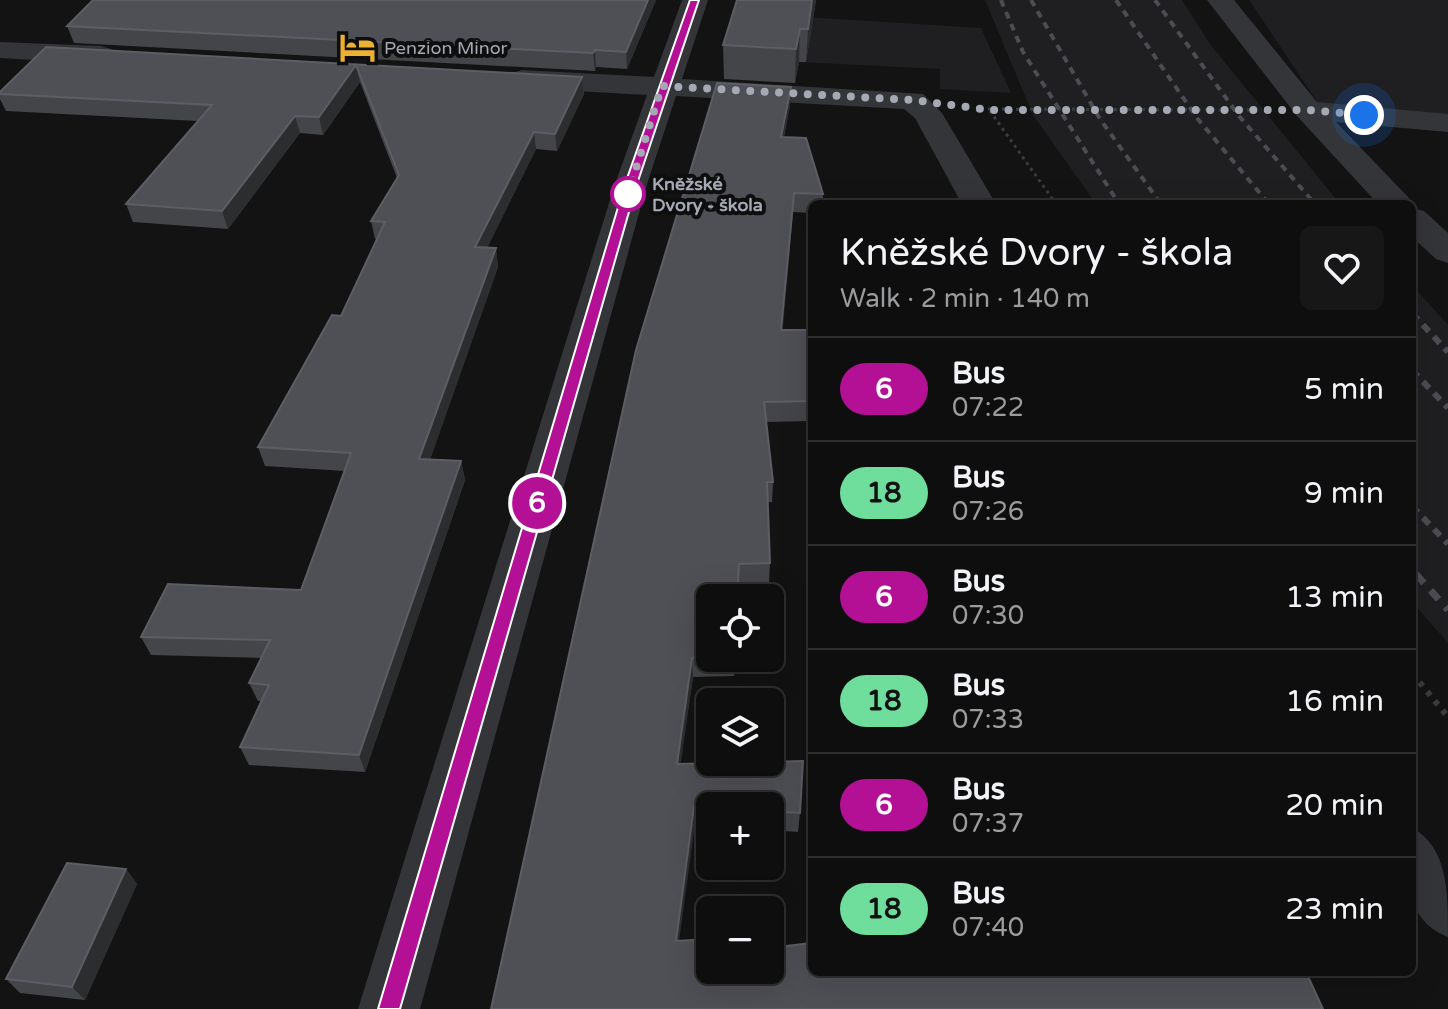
<!DOCTYPE html>
<html lang="en">
<head>
<meta charset="utf-8">
<style>
  body { margin:0; font-family:"Varela Round",sans-serif; background:#171718; color:#f1f3f6; height:100vh; display:flex; flex-direction:column; font-size:30px; white-space:nowrap }
  * { box-sizing:border-box; margin:0 }
  p { font-size:26px; color:#9b9c9e }
  .icon { flex:none; width:44px; height:44px; fill:none; stroke:currentColor; stroke-width:2; stroke-linecap:round; stroke-linejoin:round }
  .map { position:relative; flex:1; overflow:hidden }
  .panel { position:absolute; left:808px; top:200px; width:608px; height:776px; display:flex; flex-direction:column; background:#0e0e0f; border-radius:12px; box-shadow:0 8px 32px #0002,0 0 0 2px #2e2e2f }
  .panel>* { flex:none }
  .badge { padding:0 16px; border-radius:26px; font-size:28px; line-height:52px }
  .controls { position:absolute; left:696px; top:584px; display:grid; gap:16px }
  .controls a { display:grid; place-items:center; width:88px; height:88px; border-radius:12px; background:#0e0e0f; box-shadow:0 8px 32px #0002,0 0 0 2px #2e2e2f; font-size:40px }
  .you { position:absolute; width:40px; height:40px; margin:-20px; border:6px solid #fff; border-radius:50%; background:#1a73e8; box-shadow:0 0 0 12px #1a73e833 }
  .map>.badge { position:absolute; translate:-50% -50%; box-shadow:0 0 0 4px #fff }
  .round { display:grid; place-items:center; flex:none; width:84px; height:84px; border-radius:12px; background:#171718 }
  .headline { display:flex; align-items:center; justify-content:space-between; height:136px; padding:0 32px }
  h1 { font-size:38px; font-weight:600; line-height:60px }
  ul { padding:0; list-style:none }
  li { display:flex; align-items:center; gap:24px; height:104px; padding:0 32px; border-top:2px solid #2e2e2f }
  li div { flex:1 }
  li b { display:block; font-size:30px }
  li em { font-style:normal }
  li .badge { min-width:88px; font-weight:700; text-align:center }
  .map>svg:first-child { display:block }
</style>
</head>
<body>
<div class="map">
<svg width="1448" height="1009" viewBox="0 0 1448 1009">
  <rect width="100%" height="100%" fill="#131314"/>
  <g fill="#1f1f21">
    <path d="M985,0H1182L1210,44L1340,204H1096L1033,115Z"/>
    <path d="M1249,0H1448V129L1328,118Z"/>
    <path d="M743,13L981,28L1011,93L940,89V69L799,62L795,80L725,75Z"/>
    <path d="M1412,285L1448,325V643L1412,602Z"/>
  </g>
  <g fill="none" stroke-linecap="round" stroke-linejoin="round">
    <g stroke="#3a3c40" stroke-width="3" stroke-dasharray="3 4" stroke-linecap="butt">
      <path d="M981,109L1251,110"/>
      <path d="M990,111L1056,204"/>
    </g>
    <path stroke="#3a3c40" stroke-width="6" stroke-dasharray="5 7" stroke-linecap="butt" d="M1412,673L1448,717"/>
    <g fill="#343539" fill-rule="evenodd">
      <path d="M682,0H708L682,79L923,94L942,113L996,204H962L915,118L904,109L676,96L647,184L420,1009H358L615,184L647,95L522,88L512,85L507,79L512,73L522,70L654,77Z"/>
      <path d="M1207,0H1234L1317,102L1448,114V132L1336,122L1408,197L1413,204L1412,205L1378,204L1297,116Z"/>
      <path d="M0,42L101,46L111,49L115,55L111,61L101,64L0,58Z"/>
      <path d="M1412,208L1424,211L1448,233V263L1436,259L1412,237Z"/>
      <path d="M1412,828C1448,847 1448,892 1448,937C1399,917 1412,873 1412,828Z"/>
    </g>
    <g stroke="#4b4d52" stroke-width="4" stroke-dasharray="7 6" stroke-linecap="butt">
      <path d="M1001,0L1023,52L1119,204"/>
      <path d="M1031,0L1100,119L1161,204"/>
      <path d="M1116,0L1197,118L1269,204"/>
      <path d="M1155,0L1239,116L1315,204"/>
    </g>
    <g stroke="#4b4d52" stroke-width="6" stroke-dasharray="9 7" stroke-linecap="butt">
      <path d="M1412,313L1448,352"/>
      <path d="M1412,370L1448,408"/>
      <path d="M1412,506L1448,544"/>
      <path d="M1412,569L1418,576"/>
    </g>
    <path stroke="#4b4d52" stroke-width="7" stroke-dasharray="12 10" stroke-linecap="butt" d="M1416,574L1448,610"/>
  </g>
  <g fill="#444549">
    <path d="M93,0H656L627,69L596,67L595,71L74,43L67,26Z"/>
    <path d="M737,0H816L806,62H799L795,83L724,79L723,45Z"/>
    <path d="M46,47L582,77L584,94L557,151L536,149L487,248H496L498,267L430,459L461,461L465,480L365,772L249,765L240,747L261,701H258L249,683L261,658L151,655L141,637L301,590L345,471L265,466L258,447L341,316L377,239H375L371,221L397,178L360,82L323,135L300,133L228,229L133,222L126,204L198,121L6,111L0,99V92Z"/>
    <path d="M791,87L790,105L784,137L823,194V204H812V213L793,212L782,330H812V421L766,422L773,482L772,502H768L770,563L769,583L739,584L710,598V658H735L734,676L693,677L680,764L800,813L798,832L770,830V806H710V825L695,824L491,1009Z"/>
    <path d="M126,869L137,884L85,1000L20,993L6,979Z"/>
  </g>
  <g fill="#2c2d2f">
    <path d="M648,0H656L627,69L626,52Z"/>
    <path d="M812,0H816L806,62L808,29Z"/>
    <path d="M800,29L799,62L795,83L796,49Z"/>
    <path d="M595,50L596,67L595,71L593,53Z"/>
    <path d="M356,65L360,82L323,135L319,117Z"/>
    <path d="M582,77L584,94L557,151L555,134Z"/>
    <path d="M791,87L790,105L780,155L781,137Z"/>
    <path d="M295,116L300,133L228,229L222,211Z"/>
    <path d="M534,132L536,149L478,266L475,247Z"/>
    <path d="M794,193L793,212L781,350V330Z"/>
    <path d="M496,248L498,267L424,477L419,459Z"/>
    <path d="M461,461L465,480L365,772L359,755Z"/>
    <path d="M692,658L693,677L678,783L677,764Z"/>
    <path d="M694,806L695,824L677,957L676,941Z"/>
    <path d="M126,869L137,884L85,1000L72,987Z"/>
  </g>
  <g fill="#4f5055" stroke="#5c5e64" stroke-width="2">
    <path d="M93,0H648L626,52L595,50L593,53L67,26Z"/>
    <path d="M737,0H812L808,29H800L796,49L723,45Z"/>
    <path d="M46,47L582,77L555,134L534,132L475,247L496,248L419,459L461,461L359,755L240,747L269,685L249,683L270,640L141,637L168,584L301,590L351,453L258,447L332,315L341,316L385,222L371,221L399,175L356,65L319,117L295,116L222,211L126,204L212,105L0,94V92Z"/>
    <path d="M717,83L791,87L781,137L806,138L823,194L794,193L781,330H812V401L764,402L773,482H767L770,563L739,564L737,598H710V657L692,658L677,764L803,761L800,813L770,811V806L710,807L694,806L676,941L710,939V970H770V948L812,943V972H1306L1323,1009H491L636,350Z"/>
    <path d="M67,863L126,869L72,987L6,979Z"/>
  </g>
  <path fill="#b41095" stroke="#fff" stroke-width="2" d="M690,0H699L637,184L400,1009H378L625,184Z"/>
  <g fill="none" stroke-linecap="round" stroke-linejoin="round">
    <path stroke="#a5a9b4" stroke-width="8" stroke-dasharray="0 14.4" d="M628,194L662,86L912,100L990,110H1308L1364,115"/>
  </g>
  <defs>
    <symbol id="hotel-bare" viewBox="-9 -9 18 18"><path d="M-6-4.5h1.5V1H6V5H4.5V3h-9V5H-6ZM-4 0a1.8 1.8 0 1 1 3.6 0ZM.5 0V-2.5h3Q6-2.5 6 0Z" fill="#edb132" stroke="#0e0e0f" stroke-width="2.5" paint-order="stroke"/></symbol>
  </defs>
  <g fill-rule="evenodd">
    <use href="#hotel-bare" x="332" y="22" width="51" height="51"/>
  </g>
  <circle fill="#fff" stroke="#b41095" stroke-width="4" cx="628" cy="194" r="16"/>
  <g text-anchor="middle" dominant-baseline="central" stroke-width="8" stroke-linejoin="round" paint-order="stroke">
    <g font-size="18" fill="#a5a9b4" stroke="#0e0e0f" text-anchor="start">
      <text x="384" y="48">Penzion Minor</text>
    </g>
    <g font-size="18" font-weight="bold" fill="#a5a9b4" stroke="#0e0e0f" text-anchor="start">
      <text x="652" y="184">Kněžské<tspan x="652" dy="21">Dvory - škola</tspan></text>
    </g>
  </g>
</svg>
<div class="controls">
<a><svg class="icon" aria-label="locate" viewBox="0 0 24 24"><circle cx="12" cy="12" r="6"/><path d="M12 2v4M12 18v4M2 12h4M18 12h4"/></svg></a>
<a><svg class="icon" aria-label="layers" viewBox="0 0 24 24"><path d="M12 4l9 5-9 5-9-5zM3 14l9 5 9-5"/></svg></a>
<a>+</a>
<a>−</a>
</div>
<div class="you" style="left:1364px;top:115px"></div>
<b class="badge" style="left:537px;top:503px;background:#b41095;color:#fff">6</b>
<section class="panel">
<div class="headline"><div><h1>Kněžské Dvory - škola</h1><p>Walk · 2 min · 140 m</p></div><a class="round"><svg class="icon" aria-label="heart" viewBox="0 0 24 24"><path d="M12 20l-8-8c-3-5 5-10 8-4 3-6 11-1 8 4z"/></svg></a></div>
<ul>
<li><span class="badge" style="background:#b41095;color:#fff">6</span><div><b>Bus</b><p>07:22</p></div><em>5 min</em></li>
<li><span class="badge" style="background:#6fde9d;color:#111">18</span><div><b>Bus</b><p>07:26</p></div><em>9 min</em></li>
<li><span class="badge" style="background:#b41095;color:#fff">6</span><div><b>Bus</b><p>07:30</p></div><em>13 min</em></li>
<li><span class="badge" style="background:#6fde9d;color:#111">18</span><div><b>Bus</b><p>07:33</p></div><em>16 min</em></li>
<li><span class="badge" style="background:#b41095;color:#fff">6</span><div><b>Bus</b><p>07:37</p></div><em>20 min</em></li>
<li><span class="badge" style="background:#6fde9d;color:#111">18</span><div><b>Bus</b><p>07:40</p></div><em>23 min</em></li>
</ul>
</section>
</div>
</body>
</html>
